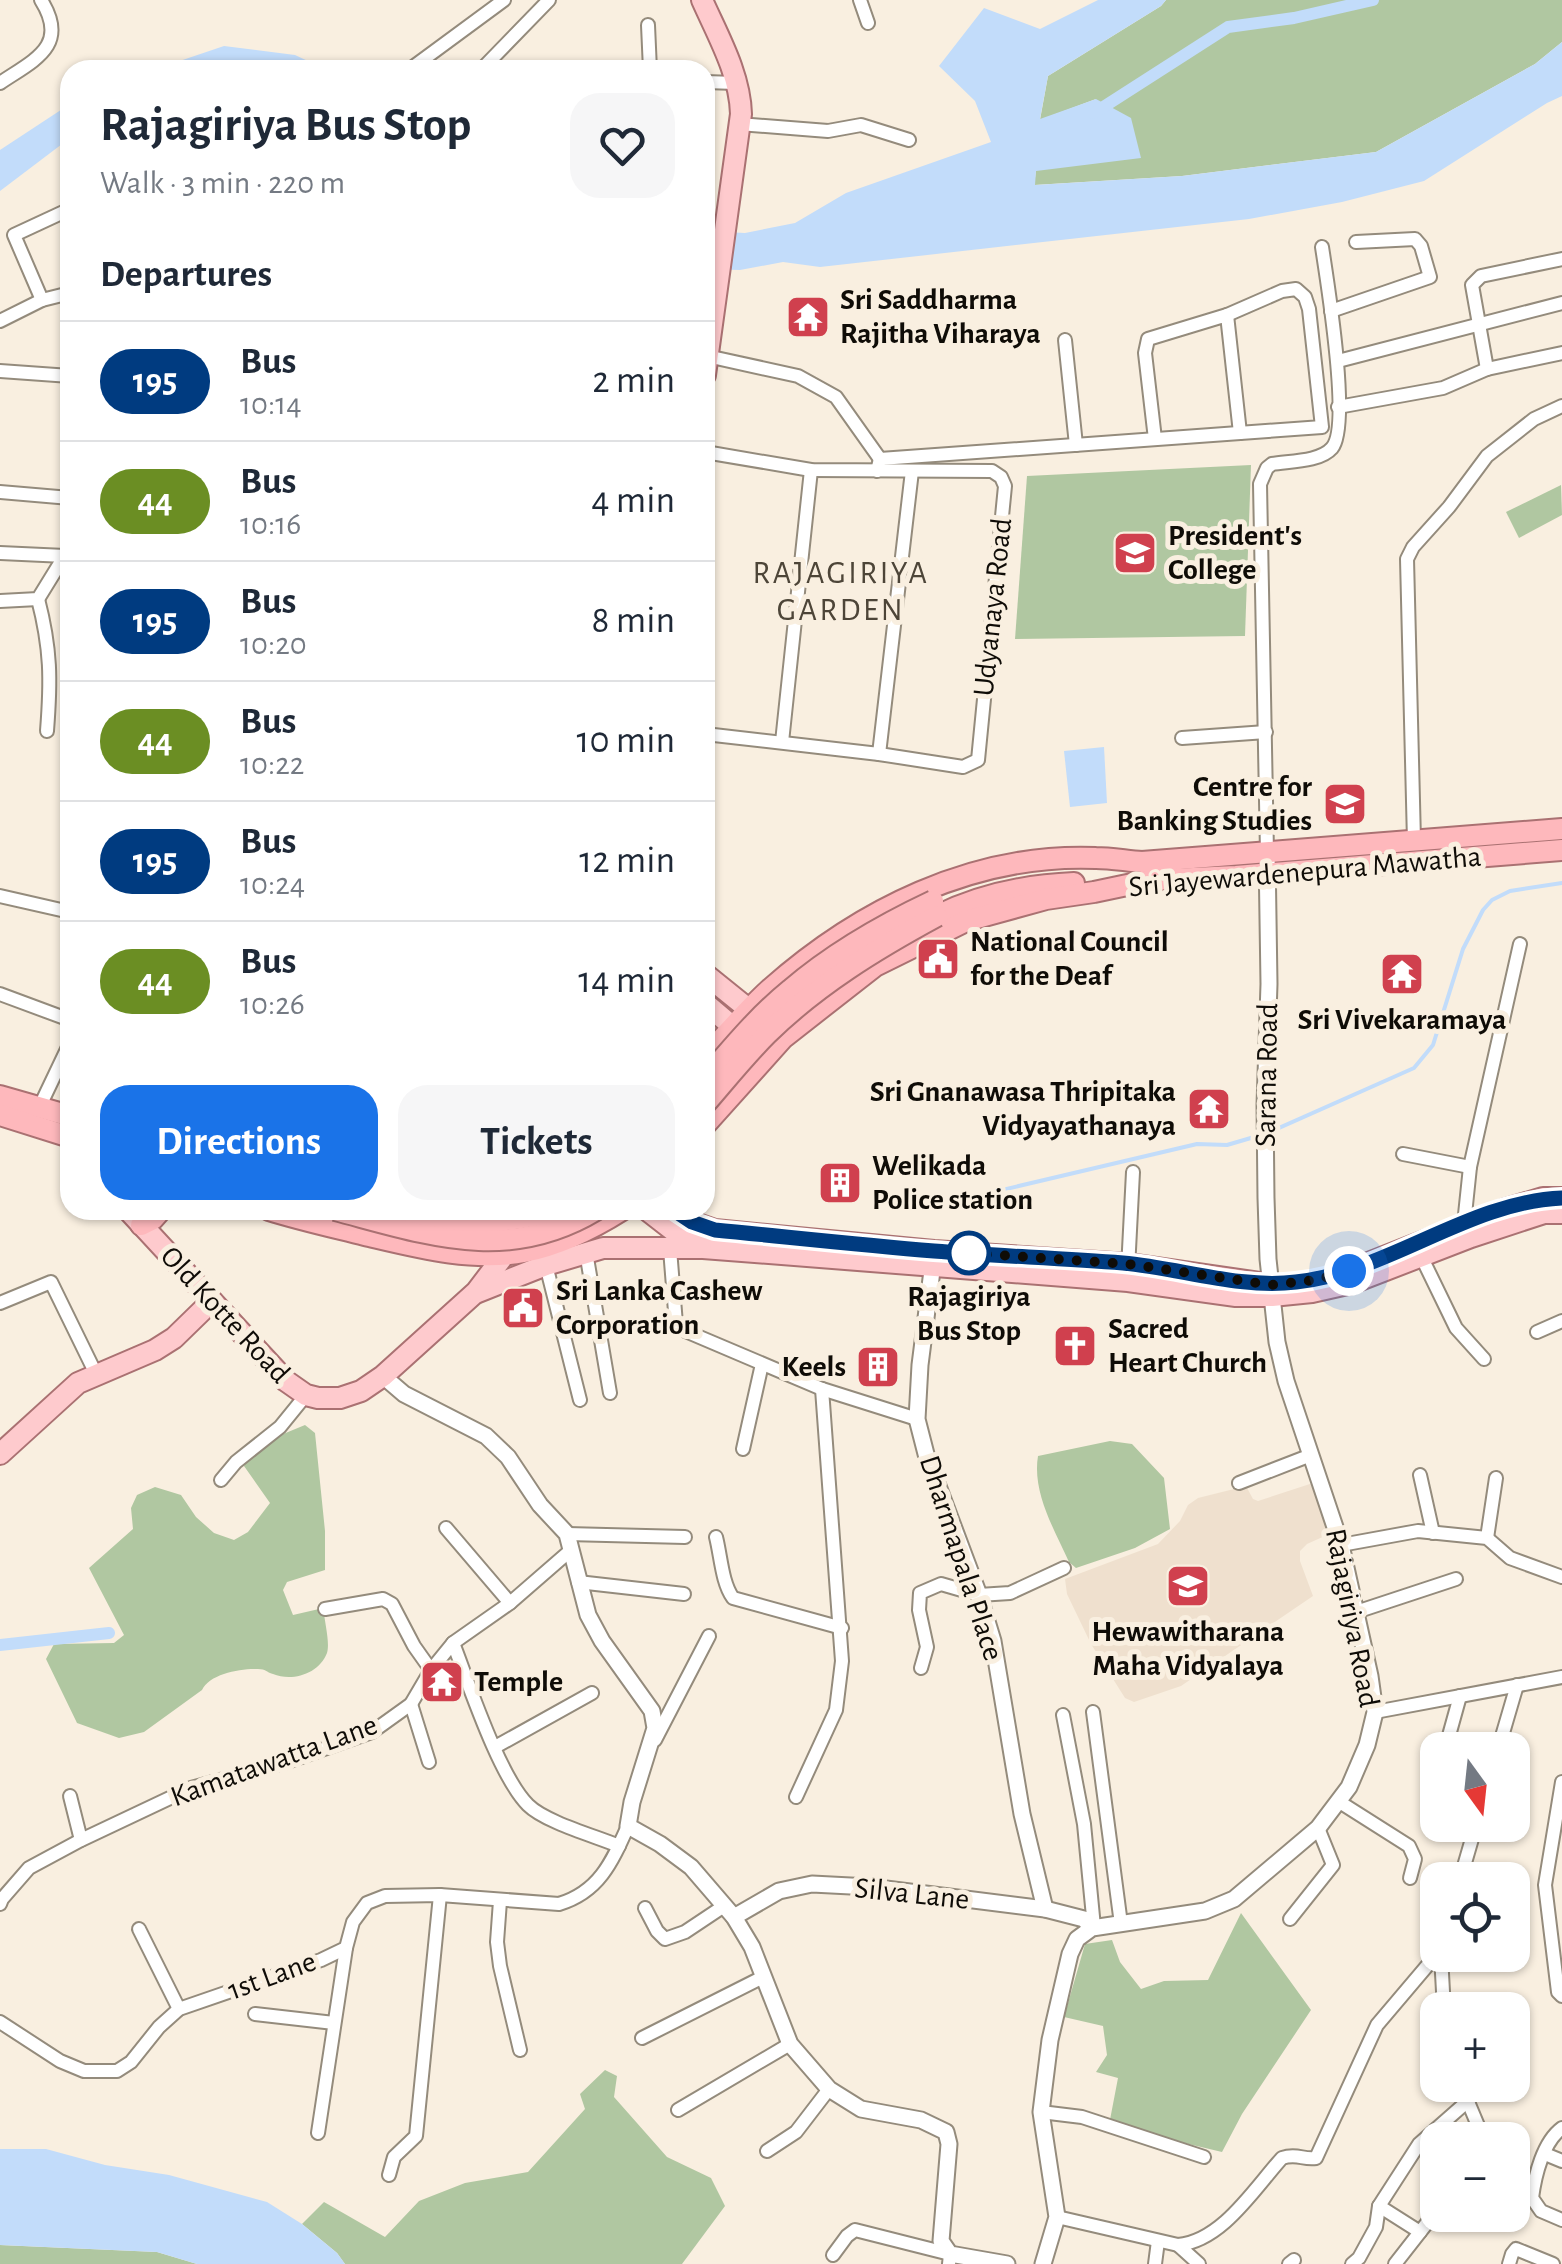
<!DOCTYPE html>
<html lang="en">
<head>
<meta charset="utf-8">
<style>
  body { margin:0; font-family:"Alegreya Sans",sans-serif; background:#f6f6f7; color:#1f2937; height:100vh; display:flex; flex-direction:column; font-size:38px; white-space:nowrap }
  * { box-sizing:border-box; margin:0 }
  p { font-size:32px; color:#747a83 }
  .icon { flex:none; width:55px; height:55px; fill:none; stroke:currentColor; stroke-width:2; stroke-linecap:round; stroke-linejoin:round }
  .map { position:relative; flex:1; overflow:hidden }
  .drawer { position:absolute; left:60px; top:60px; width:655px; height:1160px; display:flex; flex-direction:column; background:#fff; border-radius:30px; box-shadow:0 2px 8px #0004 }
  .drawer>* { flex:none }
  .badge { padding:0 20px; border-radius:32px; font-size:35px; line-height:65px }
  .needle { width:65px; rotate:165deg }
  .buttons { position:absolute; left:1420px; top:1732px; display:grid; gap:20px }
  .buttons a { display:grid; place-items:center; width:110px; height:110px; border-radius:20px; background:#fff; box-shadow:0 2px 8px #0004; font-size:50px }
  .you { position:absolute; width:50px; height:50px; margin:-25px; border:8px solid #fff; border-radius:50%; background:#1a73e8; box-shadow:0 0 0 15px #1a73e833 }
  .map>.badge { position:absolute; translate:-50% -50%; box-shadow:0 0 0 5px #fff }
  h2 { padding:0 40px; font-size:38px; line-height:90px }
  .round { display:grid; place-items:center; flex:none; width:105px; height:105px; border-radius:30px; background:#f6f6f7 }
  .summary { display:flex; align-items:center; justify-content:space-between; height:170px; padding:0 40px }
  h1 { font-size:48px; font-weight:700; line-height:75px }
  .cta { display:flex; gap:20px; margin-top:auto; padding:20px 40px }
  .cta a { flex:1; height:115px; border-radius:30px; background:#1a73e8; color:#fff; font-size:40px; font-weight:700; line-height:115px; text-align:center }
  .cta a+a { background:#f6f6f7; color:#1f2937 }
  ul { padding:0; list-style:none }
  li { display:flex; align-items:center; gap:30px; height:120px; padding:0 40px; border-top:2px solid #e0e1e3 }
  li div { flex:1 }
  li b { display:block; font-size:38px }
  li em { font-style:normal }
  li .badge { min-width:110px; font-weight:700; text-align:center }
  .map>svg:first-child { display:block }
</style>
</head>
<body>
<div class="map">
<svg width="1562" height="2264" viewBox="0 0 1562 2264">
  <rect width="100%" height="100%" fill="#f9efe0"/>
  <path fill="#efe0ce" d="M1316,1482L1330,1528L1327,1535L1307,1544L1300,1551V1561L1313,1596L1181,1686L1134,1702L1125,1698L1091,1644L1067,1594L1065,1579L1158,1544L1180,1521L1188,1505L1198,1498L1246,1486L1253,1499L1258,1501Z"/>
  <g fill="#b0c7a1">
    <path d="M1166,0H1562V42L1535,64L1376,152L1182,176L1034,185L1036,171L1096,99L1040,120L1048,76L1161,6Z"/>
    <path d="M1251,465L1245,636L1015,639L1027,476Z"/>
    <path d="M1561,485L1562,515L1519,538L1506,512Z"/>
    <path d="M305,1425L315,1433L325,1531V1570L287,1582L283,1590L293,1615L319,1609L324,1613C325,1624 330,1643 327,1653C319,1674 292,1682 273,1674C266,1672 266,1669 258,1669C241,1668 209,1674 202,1690L144,1732L119,1738L77,1723L46,1659L54,1644L114,1643L124,1635L89,1568L133,1529L131,1508L137,1495L155,1487L181,1495L196,1517L214,1533L234,1540L248,1532L270,1503L244,1466L249,1448Z"/>
    <path d="M1110,1441L1132,1444L1164,1478L1170,1529L1135,1548L1076,1568L1069,1562C1054,1529 1032,1492 1038,1456Z"/>
    <path d="M1241,1913L1311,2010L1242,2114L1222,2152L1109,2125L1118,2078L1096,2072L1107,2055L1103,2026L1064,2017L1085,1944L1112,1940L1120,1962L1141,1989L1164,1981L1208,1980Z"/>
    <path d="M605,2070L617,2076L614,2097L667,2157L711,2178L725,2206L682,2264H345L337,2253L302,2224L324,2202L385,2237L419,2201L465,2183L528,2172L585,2109L580,2094Z"/>
    <path d="M0,2245L157,2252L197,2264H0Z"/>
  </g>
  <g fill="#c2dcfa">
    <path d="M1098,0H1166L1161,6L1048,76L1040,119L1096,99L1131,118L1141,158L1036,171L1035,185L1182,176L1376,152L1535,64L1562,42V96L1547,103L1424,181L1342,202L1249,219L820,267L783,262L740,270L705,269V231L745,233L795,223L846,193L991,142L975,101L939,66L984,8L1040,29Z"/>
    <path d="M224,46L295,55L327,70H153Z"/>
    <path d="M70,104V138L0,191V150Z"/>
    <path d="M1104,747L1107,803L1070,807L1064,751Z"/>
    <path d="M0,2149H46L105,2165L169,2175L267,2202L302,2224L337,2253L345,2264H197L157,2252L0,2245Z"/>
  </g>
  <g fill="none" stroke-linecap="round" stroke-linejoin="round">
    <g stroke="#c2dcfa" stroke-width="4">
      <path d="M1270,1132L1414,1068L1433,1045L1463,949L1483,910L1492,900L1510,891L1562,883"/>
      <path d="M934,1206L1197,1144L1227,1145L1261,1135"/>
    </g>
    <g stroke="#c2dcfa" stroke-width="12">
      <path d="M1094,113L1228,27L1294,18L1373,0"/>
      <path d="M0,1645L109,1633"/>
    </g>
    <defs>
      <g id="minor">
        <path d="M860,0L868,23"/>
        <path d="M648,25L650,70"/>
        <path d="M409,70L504,0"/>
        <path d="M481,70L549,0"/>
        <path d="M705,82L736,83"/>
        <path d="M0,83C34,60 70,46 41,0"/>
        <path d="M739,124L828,131L861,125L909,140"/>
        <path d="M42,300L14,235L70,209"/>
        <path d="M1331,311L1430,277L1421,246L1415,239L1356,242"/>
        <path d="M0,321L42,300L70,293"/>
        <path d="M1065,340L1076,445"/>
        <path d="M707,356L798,376L836,397L880,459"/>
        <path d="M1338,361L1562,303"/>
        <path d="M1487,369L1472,285L1481,276L1562,259"/>
        <path d="M0,371L70,376"/>
        <path d="M1338,407L1443,388L1487,369L1562,353"/>
        <path d="M1155,439L1145,353L1148,339L1227,315L1240,433"/>
        <path d="M705,452L811,470L992,471L1001,477L1005,486L978,760L963,767L879,754L705,734"/>
        <path d="M877,471L880,459L1322,427L1309,309L1305,297L1296,289L1282,291L1227,315"/>
        <path d="M0,492L70,498"/>
        <path d="M0,553L65,556"/>
        <path d="M38,599C51,649 51,680 47,731"/>
        <path d="M0,601L38,599L70,547"/>
        <path d="M1182,738L1266,732"/>
        <path d="M782,742L811,470"/>
        <path d="M879,754L912,471"/>
        <path d="M1414,841L1407,559L1413,547L1449,507L1487,456L1534,419L1562,406"/>
        <path d="M1267,853L1260,484L1267,468L1272,464C1289,461 1320,462 1332,448C1351,426 1327,280 1322,247"/>
        <path d="M0,896L70,912"/>
        <path d="M0,994L70,1020"/>
        <path d="M39,1108L70,1043"/>
        <path d="M1403,1154L1470,1167"/>
        <path d="M1467,1229L1464,1224L1470,1167L1520,944"/>
        <path d="M670,1249L676,1324L683,1330L822,1389L917,1419"/>
        <path d="M586,1252L610,1393"/>
        <path d="M1422,1258L1456,1328L1484,1359"/>
        <path d="M546,1265L580,1400"/>
        <path d="M1128,1269L1133,1172"/>
        <path d="M0,1303L51,1282L96,1374"/>
        <path d="M1537,1332L1562,1321"/>
        <path d="M743,1449L762,1364"/>
        <path d="M1420,1475L1433,1533"/>
        <path d="M221,1480L236,1462L280,1427L306,1395"/>
        <path d="M1239,1483L1311,1455"/>
        <path d="M446,1528L510,1603"/>
        <path d="M567,1534L685,1537"/>
        <path d="M716,1537C721,1557 722,1583 733,1598L842,1628"/>
        <path d="M1487,1538L1496,1478"/>
        <path d="M1341,1545L1418,1531L1487,1538L1510,1558L1562,1577"/>
        <path d="M578,1582L684,1594"/>
        <path d="M325,1609L383,1599L392,1604L414,1646L431,1670"/>
        <path d="M1356,1612L1456,1579"/>
        <path d="M453,1643C469,1684 499,1776 528,1805C545,1822 595,1836 619,1846"/>
        <path d="M921,1668L927,1647L919,1610L920,1593L941,1584L979,1595L1010,1593L1064,1568"/>
        <path d="M411,1704L429,1762"/>
        <path d="M1093,1712L1121,1924"/>
        <path d="M1375,1712L1562,1677"/>
        <path d="M1063,1715L1084,1824L1094,1927"/>
        <path d="M655,1740L709,1636"/>
        <path d="M495,1747L592,1693"/>
        <path d="M1445,1750L1460,1696"/>
        <path d="M1498,1750L1517,1685"/>
        <path d="M1437,1778L1438,1777"/>
        <path d="M1562,1782L1545,1885L1558,1992L1562,1996"/>
        <path d="M70,1796L81,1840"/>
        <path d="M796,1797L836,1710L842,1661L822,1389"/>
        <path d="M1338,1801L1409,1846L1415,1859L1410,1878"/>
        <path d="M1460,1880L1476,1825"/>
        <path d="M500,1901L497,1942L500,1966L520,2050"/>
        <path d="M0,1904L2,1899L29,1868L81,1840L191,1788L290,1761L372,1732L411,1704L431,1670L453,1643L510,1603L571,1550"/>
        <path d="M645,1908L657,1931L665,1939L685,1932L724,1906"/>
        <path d="M1290,1919L1333,1865L1318,1828"/>
        <path d="M139,1929L179,2009"/>
        <path d="M1441,1955L1444,2010"/>
        <path d="M255,2014L334,2023"/>
        <path d="M0,2022L60,2061L84,2071H117L131,2062L159,2027L179,2009L321,1960L346,1948L353,1922L367,1903L385,1896L440,1895L559,1904C599,1892 612,1862 628,1826"/>
        <path d="M642,2038L763,1977"/>
        <path d="M1461,2085L1484,2140"/>
        <path d="M678,2110L790,2044"/>
        <path d="M1041,2112L1082,2117L1204,2157"/>
        <path d="M1562,2128C1543,2142 1535,2175 1532,2198L1541,2211L1562,2220"/>
        <path d="M318,2133L346,1948"/>
        <path d="M767,2151L796,2132L829,2089"/>
        <path d="M1545,2154L1562,2161"/>
        <path d="M389,2175L394,2157L416,2136L440,1895"/>
        <path d="M1379,2206L1420,2232"/>
        <path d="M1057,2217L1178,2245C1222,2241 1254,2189 1282,2158C1297,2153 1303,2160 1316,2158L1377,2025L1438,1953"/>
        <path d="M1178,2245L1199,2264"/>
        <path d="M833,2255L847,2236L855,2230L950,2254L949,2264"/>
        <path d="M1155,2264L1158,2241"/>
        <path d="M1289,2264L1294,2260"/>
        <path d="M1352,2264L1359,2258L1376,2227L1379,2206L1419,2144L1469,2100"/>
        <path d="M1395,2264L1438,2209"/>
        <path d="M1509,2264L1512,2254L1516,2249L1553,2264"/>
      </g>
      <g id="tertiary">
        <path d="M934,1255L920,1365L917,1419L926,1454L979,1595L993,1641L1022,1814L1045,1909"/>
        <path d="M383,1376L404,1394L486,1436L508,1457L540,1505L567,1534L588,1615L602,1641L652,1711L655,1728L632,1802L628,1826L660,1844L691,1867L734,1917L752,1947L790,2044L829,2089L861,2109L921,2120L946,2132L949,2144L941,2241L950,2254L1007,2264"/>
        <path d="M734,1917L779,1891L812,1884L870,1887L1045,1909L1084,1919L1092,1928"/>
        <path d="M1043,2264L1057,2217L1041,2112L1050,2040L1070,1954L1077,1939L1092,1928L1205,1911L1234,1899L1318,1828L1349,1787L1367,1745L1375,1712L1370,1676L1341,1545L1286,1381L1277,1342L1268,1259L1266,1198L1265,1105L1269,984L1267,853"/>
      </g>
      <g id="primary">
        <path d="M702,0C718,36 740,74 741,114L705,375"/>
        <path d="M705,974L762,1020"/>
        <path d="M705,1003L746,1038"/>
        <path d="M128,1210L286,1381L306,1395L318,1398H340L361,1391L383,1376L476,1292L505,1254"/>
        <path d="M647,1210L683,1238L703,1248L1128,1281L1236,1296H1272L1312,1292L1352,1283L1471,1237L1544,1213H1562"/>
        <path d="M674,1210L692,1222L715,1230L934,1251L1128,1264L1274,1285"/>
        <path d="M1351,1270L1506,1209L1543,1198H1562"/>
        <path d="M478,1292L546,1265L603,1248H701"/>
        <path d="M0,1454L78,1383L155,1350L174,1338L212,1301"/>
      </g>
      <g id="trunk">
        <path d="M937,916C979,895 1027,885 1074,883"/>
        <path d="M705,1057C726,1035 746,1011 769,990C859,910 973,853 1096,858C1111,858 1127,861 1142,862L1562,829"/>
        <path d="M0,1096L70,1116"/>
        <path d="M0,1115L70,1137"/>
        <path d="M705,1125L783,1038L875,966L966,921L1046,899L1094,892L1151,880L1236,876L1562,850"/>
        <path d="M269,1210C301,1220 333,1227 365,1235C416,1247 472,1262 524,1252C560,1245 592,1229 622,1210"/>
        <path d="M141,1225L153,1219L161,1210"/>
      </g>
    </defs>
    <use href="#minor" stroke="#948b7c" stroke-width="16"/>
    <use href="#tertiary" stroke="#948b7c" stroke-width="19"/>
    <use href="#primary" stroke="#aa7172" stroke-width="24"/>
    <use href="#trunk" stroke="#aa7172" stroke-width="24"/>
    <use href="#minor" stroke="#fff" stroke-width="12"/>
    <use href="#tertiary" stroke="#fff" stroke-width="15"/>
    <use href="#primary" stroke="#fecacd" stroke-width="20"/>
    <use href="#trunk" stroke="#feb8bc" stroke-width="20"/>
    <defs>
      <g id="trunk-bridge">
        <path d="M705,1079C732,1048 758,1016 790,990C833,953 882,925 933,901"/>
        <path d="M705,1104C725,1081 745,1056 767,1034C817,985 876,949 937,916"/>
        <path d="M335,1210C427,1234 507,1264 596,1210"/>
        <path d="M402,1210C458,1223 500,1227 556,1210"/>
      </g>
    </defs>
    <use href="#trunk-bridge" stroke="#aa7172" stroke-width="24" stroke-linecap="butt"/>
    <use href="#trunk-bridge" stroke="#feb8bc" stroke-width="20"/>
  </g>
  <g fill="none" stroke-linecap="round" stroke-linejoin="round">
    <defs>
      <path id="line" d="M674,1210L692,1222L715,1230C788,1237 861,1245 934,1251C997,1256 1060,1258 1123,1263C1180,1268 1239,1289 1296,1282C1389,1272 1468,1202 1562,1198"/>
    </defs>
    <use href="#line" stroke="#fff" stroke-width="22"/>
    <use href="#line" stroke="#003b80" stroke-width="15"/>
    <path stroke="#0f0c07" stroke-width="10" stroke-dasharray="0 18" d="M969,1253L1128,1264L1271,1285L1316,1280L1349,1271"/>
  </g>
  <defs>
    <symbol id="temple-square" viewBox="-11 -11 22 22"><rect x="-9" y="-9" width="18" height="18" rx="4" fill="#d0404e" stroke="#f9efe0"/><path d="M0-6L5-2H3V0L6.5 2.5H4V6H1.5V3h-3V6H-4V2.5H-6.5L-3 0V-2H-5Z" fill="#fff"/></symbol>
    <symbol id="school-square" viewBox="-11 -11 22 22"><rect x="-9" y="-9" width="18" height="18" rx="4" fill="#d0404e" stroke="#f9efe0"/><path d="M0-5L7-2L0 1L-7-2ZM-4 1L0 2.5L4 1V4Q0 6-4 4Z" fill="#fff"/></symbol>
    <symbol id="university-square" viewBox="-11 -11 22 22"><rect x="-9" y="-9" width="18" height="18" rx="4" fill="#d0404e" stroke="#f9efe0"/><path d="M0-5L7-2L0 1L-7-2ZM-4 1L0 2.5L4 1V4Q0 6-4 4Z" fill="#fff"/></symbol>
    <symbol id="civic-square" viewBox="-11 -11 22 22"><rect x="-9" y="-9" width="18" height="18" rx="4" fill="#d0404e" stroke="#f9efe0"/><path d="M-.6-6.5H3V-4.5H.6V-3L4-1V1h2V6H-6V1h2V-1L-.6-3ZM-1.2 2.5V6h2.4V2.5Z" fill="#fff"/></symbol>
    <symbol id="building-square" viewBox="-11 -11 22 22"><rect x="-9" y="-9" width="18" height="18" rx="4" fill="#d0404e" stroke="#f9efe0"/><path d="M-4-6H4V6H1V3H-1V6H-4ZM-2.5-4.3h1.7v1.8h-1.7ZM.8-4.3h1.7v1.8H.8ZM-2.5-1h1.7V.8h-1.7ZM.8-1h1.7V.8H.8Z" fill="#fff"/></symbol>
    <symbol id="church-square" viewBox="-11 -11 22 22"><rect x="-9" y="-9" width="18" height="18" rx="4" fill="#d0404e" stroke="#f9efe0"/><path d="M-1.2-6h2.4v3.5h3.3v2.4h-3.3V6h-2.4V-.1h-3.3v-2.4h3.3Z" fill="#fff"/></symbol>
  </defs>
  <g fill-rule="evenodd">
    <use href="#temple-square" x="783" y="292" width="50" height="50"/>
    <use href="#school-square" x="1110" y="528" width="50" height="50"/>
    <use href="#university-square" x="1320" y="779" width="50" height="50"/>
    <use href="#civic-square" x="913" y="934" width="50" height="50"/>
    <use href="#temple-square" x="1377" y="949" width="50" height="50"/>
    <use href="#temple-square" x="1184" y="1084" width="50" height="50"/>
    <use href="#building-square" x="815" y="1158" width="50" height="50"/>
    <use href="#civic-square" x="498" y="1283" width="50" height="50"/>
    <use href="#church-square" x="1050" y="1321" width="50" height="50"/>
    <use href="#building-square" x="853" y="1342" width="50" height="50"/>
    <use href="#school-square" x="1163" y="1561" width="50" height="50"/>
    <use href="#temple-square" x="417" y="1657" width="50" height="50"/>
  </g>
  <circle fill="#fff" stroke="#003b80" stroke-width="5" cx="969" cy="1253" r="20"/>
  <g text-anchor="middle" dominant-baseline="central" stroke-width="10" stroke-linejoin="round" paint-order="stroke">
    <g font-size="30" font-weight="bold" fill="#0f0c07" stroke="#f9efe0" text-anchor="start">
      <text x="840" y="300">Sri Saddharma<tspan x="840" dy="34">Rajitha Viharaya</tspan></text>
      <text x="1168" y="536">President's<tspan x="1168" dy="34">College</tspan></text>
      <text x="1312" y="787" text-anchor="end">Centre for<tspan x="1312" dy="34">Banking Studies</tspan></text>
      <text x="970" y="942">National Council<tspan x="970" dy="34">for the Deaf</tspan></text>
      <text x="1402" y="1020" text-anchor="middle">Sri Vivekaramaya</text>
      <text x="1176" y="1092" text-anchor="end">Sri Gnanawasa Thripitaka<tspan x="1176" dy="34">Vidyayathanaya</tspan></text>
      <text x="872" y="1166">Welikada<tspan x="872" dy="34">Police station</tspan></text>
      <text x="556" y="1291">Sri Lanka Cashew<tspan x="556" dy="34">Corporation</tspan></text>
      <text x="1108" y="1329">Sacred<tspan x="1108" dy="34">Heart Church</tspan></text>
      <text x="846" y="1367" text-anchor="end">Keels</text>
      <text x="1188" y="1632" text-anchor="middle">Hewawitharana<tspan x="1188" dy="34">Maha Vidyalaya</tspan></text>
      <text x="474" y="1682">Temple</text>
    </g>
    <g font-size="30" fill="#0f0c07" stroke="#f9efe0">
      <text transform="translate(993 607) rotate(-84)">Udyanaya Road</text>
      <text transform="translate(1305 872) rotate(-5)">Sri Jayewardenepura Mawatha</text>
      <text transform="translate(1267 1075) rotate(-89)">Sarana Road</text>
      <text transform="translate(225 1315) rotate(47)">Old Kotte Road</text>
      <text transform="translate(961 1558) rotate(72)">Dharmapala Place</text>
      <text transform="translate(1352 1618) rotate(79)">Rajagiriya Road</text>
      <text transform="translate(274 1761) rotate(-20)">Kamatawatta Lane</text>
      <text transform="translate(912 1894) rotate(6)">Silva Lane</text>
      <text transform="translate(272 1976) rotate(-20)">1st Lane</text>
    </g>
    <g font-size="30" font-weight="bold" fill="#0f0c07" stroke="#f9efe0">
      <text x="969" y="1297">Rajagiriya<tspan x="969" dy="34">Bus Stop</tspan></text>
    </g>
    <g font-size="32" letter-spacing="2.5" fill="#4d4538" stroke="#f9efe0">
      <text x="841" y="573">RAJAGIRIYA<tspan x="841" dy="37">GARDEN</tspan></text>
    </g>
  </g>
</svg>
<div class="buttons">
<a><svg class="needle" viewBox="-14 -14 28 28"><path d="M0-13l5 13h-10z" fill="#e53935"/><path d="M0 13l5-13h-10z" fill="#747a83"/></svg></a>
<a><svg class="icon" aria-label="locate" viewBox="0 0 24 24"><circle cx="12" cy="12" r="6"/><path d="M12 2v4M12 18v4M2 12h4M18 12h4"/></svg></a>
<a>+</a>
<a>−</a>
</div>
<div class="you" style="left:1349px;top:1271px"></div>
<section class="drawer">
<div class="summary"><div><h1>Rajagiriya Bus Stop</h1><p>Walk · 3 min · 220 m</p></div><a class="round"><svg class="icon" aria-label="heart" viewBox="0 0 24 24"><path d="M12 20l-8-8c-3-5 5-10 8-4 3-6 11-1 8 4z"/></svg></a></div>
<h2>Departures</h2>
<ul>
<li><span class="badge" style="background:#003b80;color:#fff">195</span><div><b>Bus</b><p>10:14</p></div><em>2 min</em></li>
<li><span class="badge" style="background:#6b8e23;color:#fff">44</span><div><b>Bus</b><p>10:16</p></div><em>4 min</em></li>
<li><span class="badge" style="background:#003b80;color:#fff">195</span><div><b>Bus</b><p>10:20</p></div><em>8 min</em></li>
<li><span class="badge" style="background:#6b8e23;color:#fff">44</span><div><b>Bus</b><p>10:22</p></div><em>10 min</em></li>
<li><span class="badge" style="background:#003b80;color:#fff">195</span><div><b>Bus</b><p>10:24</p></div><em>12 min</em></li>
<li><span class="badge" style="background:#6b8e23;color:#fff">44</span><div><b>Bus</b><p>10:26</p></div><em>14 min</em></li>
</ul>
<div class="cta"><a>Directions</a><a>Tickets</a></div>
</section>
</div>
</body>
</html>
